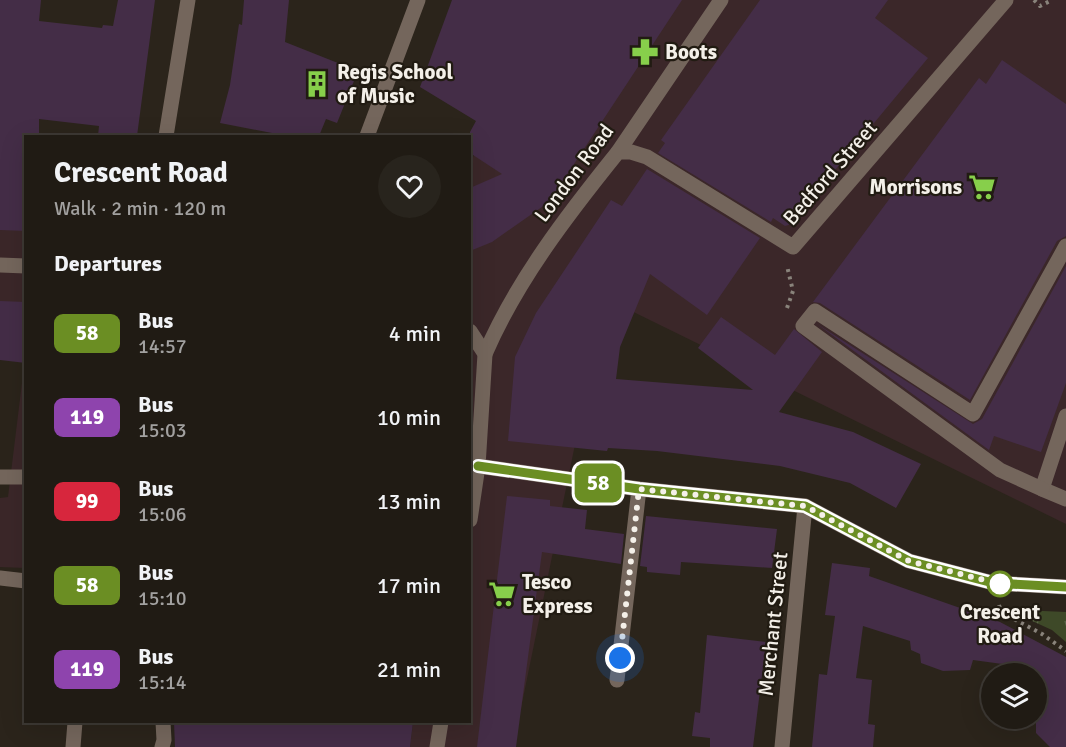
<!DOCTYPE html>
<html lang="en">
<head>
<meta charset="utf-8">
<style>
  body { margin:0; font-family:Signika,sans-serif; background:#28241d; color:#f1f3f6; height:100vh; display:flex; flex-direction:column; font-size:22px; white-space:nowrap }
  * { box-sizing:border-box; margin:0 }
  p { font-size:20px; color:#a2a1a0 }
  .icon { flex:none; width:33px; height:33px; fill:none; stroke:currentColor; stroke-width:2; stroke-linecap:round; stroke-linejoin:round }
  .map { position:relative; flex:1; overflow:hidden }
  .side { position:absolute; left:24px; top:135px; width:447px; height:588px; display:flex; flex-direction:column; background:#201b14; border-radius:0px; box-shadow:0 6px 24px #0002,0 0 0 2px #3d3934 }
  .side>* { flex:none }
  .badge { padding:0 12px; border-radius:9px; font-size:21px; line-height:39px }
  .tools { position:absolute; left:981px; top:663px; display:grid; gap:12px }
  .tools a { display:grid; place-items:center; width:66px; height:66px; border-radius:50%; background:#201b14; box-shadow:0 6px 24px #0002,0 0 0 2px #3d3934; font-size:30px }
  .you { position:absolute; width:30px; height:30px; margin:-15px; border:4px solid #fff; border-radius:50%; background:#1a73e8; box-shadow:0 0 0 9px #1a73e833 }
  .map>.badge { position:absolute; translate:-50% -50%; box-shadow:0 0 0 3px #fff }
  h2 { padding:0 30px; font-size:22px; line-height:54px }
  .round { display:grid; place-items:center; flex:none; width:63px; height:63px; border-radius:32px; background:#28241d }
  .head { display:flex; align-items:center; justify-content:space-between; height:102px; padding:0 30px }
  h1 { font-size:28px; font-weight:700; line-height:45px }
  ul { padding:0; list-style:none }
  li { display:flex; align-items:center; gap:18px; height:84px; padding:0 30px }
  li div { flex:1 }
  li b { display:block; font-size:22px }
  li em { font-style:normal }
  li .badge { min-width:66px; font-weight:700; text-align:center }
  .map>svg:first-child { display:block }
</style>
</head>
<body>
<div class="map">
<svg width="1066" height="747" viewBox="0 0 1066 747">
  <defs>
    <pattern id="grass-tufts" width="24" height="20" patternUnits="userSpaceOnUse" patternTransform="scale(1.5)"><rect width="24" height="20" fill="#3e4928"/><path d="M3 7l-1-3M5 7V3M7 7l1-3M15 17l-1-3M17 17v-4M19 17l1-3" fill="none" stroke="#5a6447"/></pattern>
  </defs>
  <rect width="100%" height="100%" fill="#2b241b"/>
  <g fill="#3b2729">
    <path d="M554,0H1066V524L605,298L513,747H410L413,722H470V163Z"/>
    <path d="M25,216V568L0,567V498L8,497L25,358L0,357V218Z"/>
  </g>
  <path fill="url(#grass-tufts)" d="M1018,610L1066,612V642L1052,630L1019,615Z"/>
  <g fill="#442d47">
    <path d="M0,0H41L39,21L102,28L103,25L113,26L118,0H155L137,136H98L99,126L39,119V136H26V231L0,230Z"/>
    <path d="M244,0H289L285,42L358,71L337,123L326,119L319,136H271L272,133L220,123L230,85L239,24L242,25Z"/>
    <path d="M452,0H682L549,202L492,242L470,251V188L502,174L470,153V132L476,121L420,87Z"/>
    <path d="M760,0H888L875,18L928,58L835,170L795,223L785,226L773,218L771,222L658,153L665,143L661,140Z"/>
    <path d="M1002,60L1066,104V236L1057,241L970,400L820,303L813,302L979,78L986,84Z"/>
    <path d="M647,169L760,238L707,315L650,274L620,347L616,379L753,390L698,348L721,317L775,355L794,329L822,352L779,412L853,432L921,464L896,508L850,483L780,466L657,451L608,448L607,451L508,441L515,357L536,313L611,200L622,206Z"/>
    <path d="M1066,266V383L1041,452L994,436L989,450L817,324L973,424L982,419Z"/>
    <path d="M0,301L26,302V363L0,360Z"/>
    <path d="M507,496L550,500V506L587,510L585,529L624,534L621,564L542,552L516,747H477Z"/>
    <path d="M646,516L777,529L772,568L681,562L680,575L647,572V567L640,566Z"/>
    <path d="M832,563L870,568L869,576L1000,622L1066,657V747H1050L1036,733V674H1025L1017,666L973,660L970,670L943,671L921,663L920,654L911,650L910,641L863,626L856,678L872,680L868,724L875,725L873,747H812L819,674L827,675L835,616L825,615Z"/>
    <path d="M707,635L766,642L753,747H710V738L692,736L695,712L700,713Z"/>
    <path d="M174,722H413L410,747H175Z"/>
  </g>
  <g fill="none" stroke-linecap="round" stroke-linejoin="round">
    <g stroke="#89837b" stroke-width="4" stroke-dasharray="3 4.5" stroke-linecap="butt">
      <path d="M1034,0L1040,6L1052,0"/>
      <path d="M787,308L793,291L787,266"/>
      <path d="M999,605L1001,612L1042,634L1066,651"/>
    </g>
    <g stroke="#74665c" stroke-width="15">
      <path d="M1066,416L1042,489L1066,499"/>
      <path d="M1042,489L1000,470L803,326L815,311L973,414L1066,246"/>
      <path d="M0,578L26,581"/>
      <path d="M617,680L639,489"/>
      <path d="M73,747L75,722"/>
      <path d="M162,747L164,740L163,722"/>
    </g>
    <path stroke="#74665c" stroke-width="15" d="M618,152L721,0"/>
    <g stroke="#74665c" stroke-width="15">
      <path d="M367,136L418,0"/>
      <path d="M485,354C517,280 568,214 618,152H631L647,157L793,247L1006,0"/>
      <path d="M478,466L639,489L805,506L909,561L993,583L1066,587"/>
      <path d="M0,477H26"/>
      <path d="M782,747L805,506"/>
    </g>
    <g stroke="#74665c" stroke-width="15">
      <path d="M166,136L188,0"/>
      <path d="M0,265L26,266"/>
      <path d="M470,331L485,354L478,466L470,520"/>
      <path d="M437,747L441,722"/>
    </g>
  </g>
  <g fill="none" stroke-linecap="round" stroke-linejoin="round">
    <defs>
      <path id="line" d="M478,466L639,489L805,506L909,561L993,583L1066,587"/>
    </defs>
    <use href="#line" stroke="#fff" stroke-width="14"/>
    <use href="#line" stroke="#6b8e23" stroke-width="9"/>
    <path stroke="#f4f0e9" stroke-width="6" stroke-dasharray="0 10.8" d="M620,658L639,489L805,506L909,561L1000,584"/>
  </g>
  <defs>
    <symbol id="pharmacy-bare" viewBox="-9 -9 18 18"><path d="M-2-6h4v4h4v4h-4v4h-4v-4h-4v-4h4Z" fill="#87cf4b" stroke="#211b12" stroke-width="2.5" paint-order="stroke"/></symbol>
    <symbol id="building-bare" viewBox="-9 -9 18 18"><path d="M-4-6H4V6H1V3H-1V6H-4ZM-2.5-4.3h1.7v1.8h-1.7ZM.8-4.3h1.7v1.8H.8ZM-2.5-1h1.7V.8h-1.7ZM.8-1h1.7V.8H.8Z" fill="#87cf4b" stroke="#211b12" stroke-width="2.5" paint-order="stroke"/></symbol>
    <symbol id="supermarket-bare" viewBox="-9 -9 18 18"><path d="M-6-5.5h2.5l.6 2H6L4.5 2H-2.5L-4.4-4H-6ZM-1.5 3.2a1.3 1.3 0 1 0 .1 0ZM3 3.2a1.3 1.3 0 1 0 .1 0Z" fill="#87cf4b" stroke="#211b12" stroke-width="2.5" paint-order="stroke"/></symbol>
  </defs>
  <g fill-rule="evenodd">
    <use href="#pharmacy-bare" x="626" y="33" width="38" height="38"/>
    <use href="#building-bare" x="298" y="65" width="38" height="38"/>
    <use href="#supermarket-bare" x="963" y="168" width="38" height="38"/>
    <use href="#supermarket-bare" x="483" y="575" width="38" height="38"/>
  </g>
  <circle fill="#fff" stroke="#6b8e23" stroke-width="3" cx="1000" cy="584" r="12"/>
  <g text-anchor="middle" dominant-baseline="central" stroke-width="4.5" stroke-linejoin="round" paint-order="stroke">
    <g font-size="21" font-weight="bold" fill="#f4f0e9" stroke="#211b12" text-anchor="start">
      <text x="665" y="52">Boots</text>
      <text x="337" y="72">Regis School<tspan x="337" dy="24">of Music</tspan></text>
      <text x="962" y="187" text-anchor="end">Morrisons</text>
      <text x="522" y="582">Tesco<tspan x="522" dy="24">Express</tspan></text>
    </g>
    <g font-size="21" fill="#f4f0e9" stroke="#211b12">
      <text transform="translate(574 173) rotate(-53)">London Road</text>
      <text transform="translate(830 173) rotate(-49)">Bedford Street</text>
      <text transform="translate(773 624) rotate(-84)">Merchant Street</text>
    </g>
    <g font-size="21" font-weight="bold" fill="#f4f0e9" stroke="#211b12">
      <text x="1000" y="612">Crescent<tspan x="1000" dy="24">Road</tspan></text>
    </g>
  </g>
</svg>
<div class="tools">
<a><svg class="icon" aria-label="layers" viewBox="0 0 24 24"><path d="M12 4l9 5-9 5-9-5zM3 14l9 5 9-5"/></svg></a>
</div>
<div class="you" style="left:620px;top:658px"></div>
<b class="badge" style="left:598px;top:483px;background:#6b8e23;color:#fff">58</b>
<section class="side">
<div class="head"><div><h1>Crescent Road</h1><p>Walk · 2 min · 120 m</p></div><a class="round"><svg class="icon" aria-label="heart" viewBox="0 0 24 24"><path d="M12 20l-8-8c-3-5 5-10 8-4 3-6 11-1 8 4z"/></svg></a></div>
<h2>Departures</h2>
<ul>
<li><span class="badge" style="background:#6b8e23;color:#fff">58</span><div><b>Bus</b><p>14:57</p></div><em>4 min</em></li>
<li><span class="badge" style="background:#8e44ad;color:#fff">119</span><div><b>Bus</b><p>15:03</p></div><em>10 min</em></li>
<li><span class="badge" style="background:#d7263d;color:#fff">99</span><div><b>Bus</b><p>15:06</p></div><em>13 min</em></li>
<li><span class="badge" style="background:#6b8e23;color:#fff">58</span><div><b>Bus</b><p>15:10</p></div><em>17 min</em></li>
<li><span class="badge" style="background:#8e44ad;color:#fff">119</span><div><b>Bus</b><p>15:14</p></div><em>21 min</em></li>
</ul>
</section>
</div>
</body>
</html>
